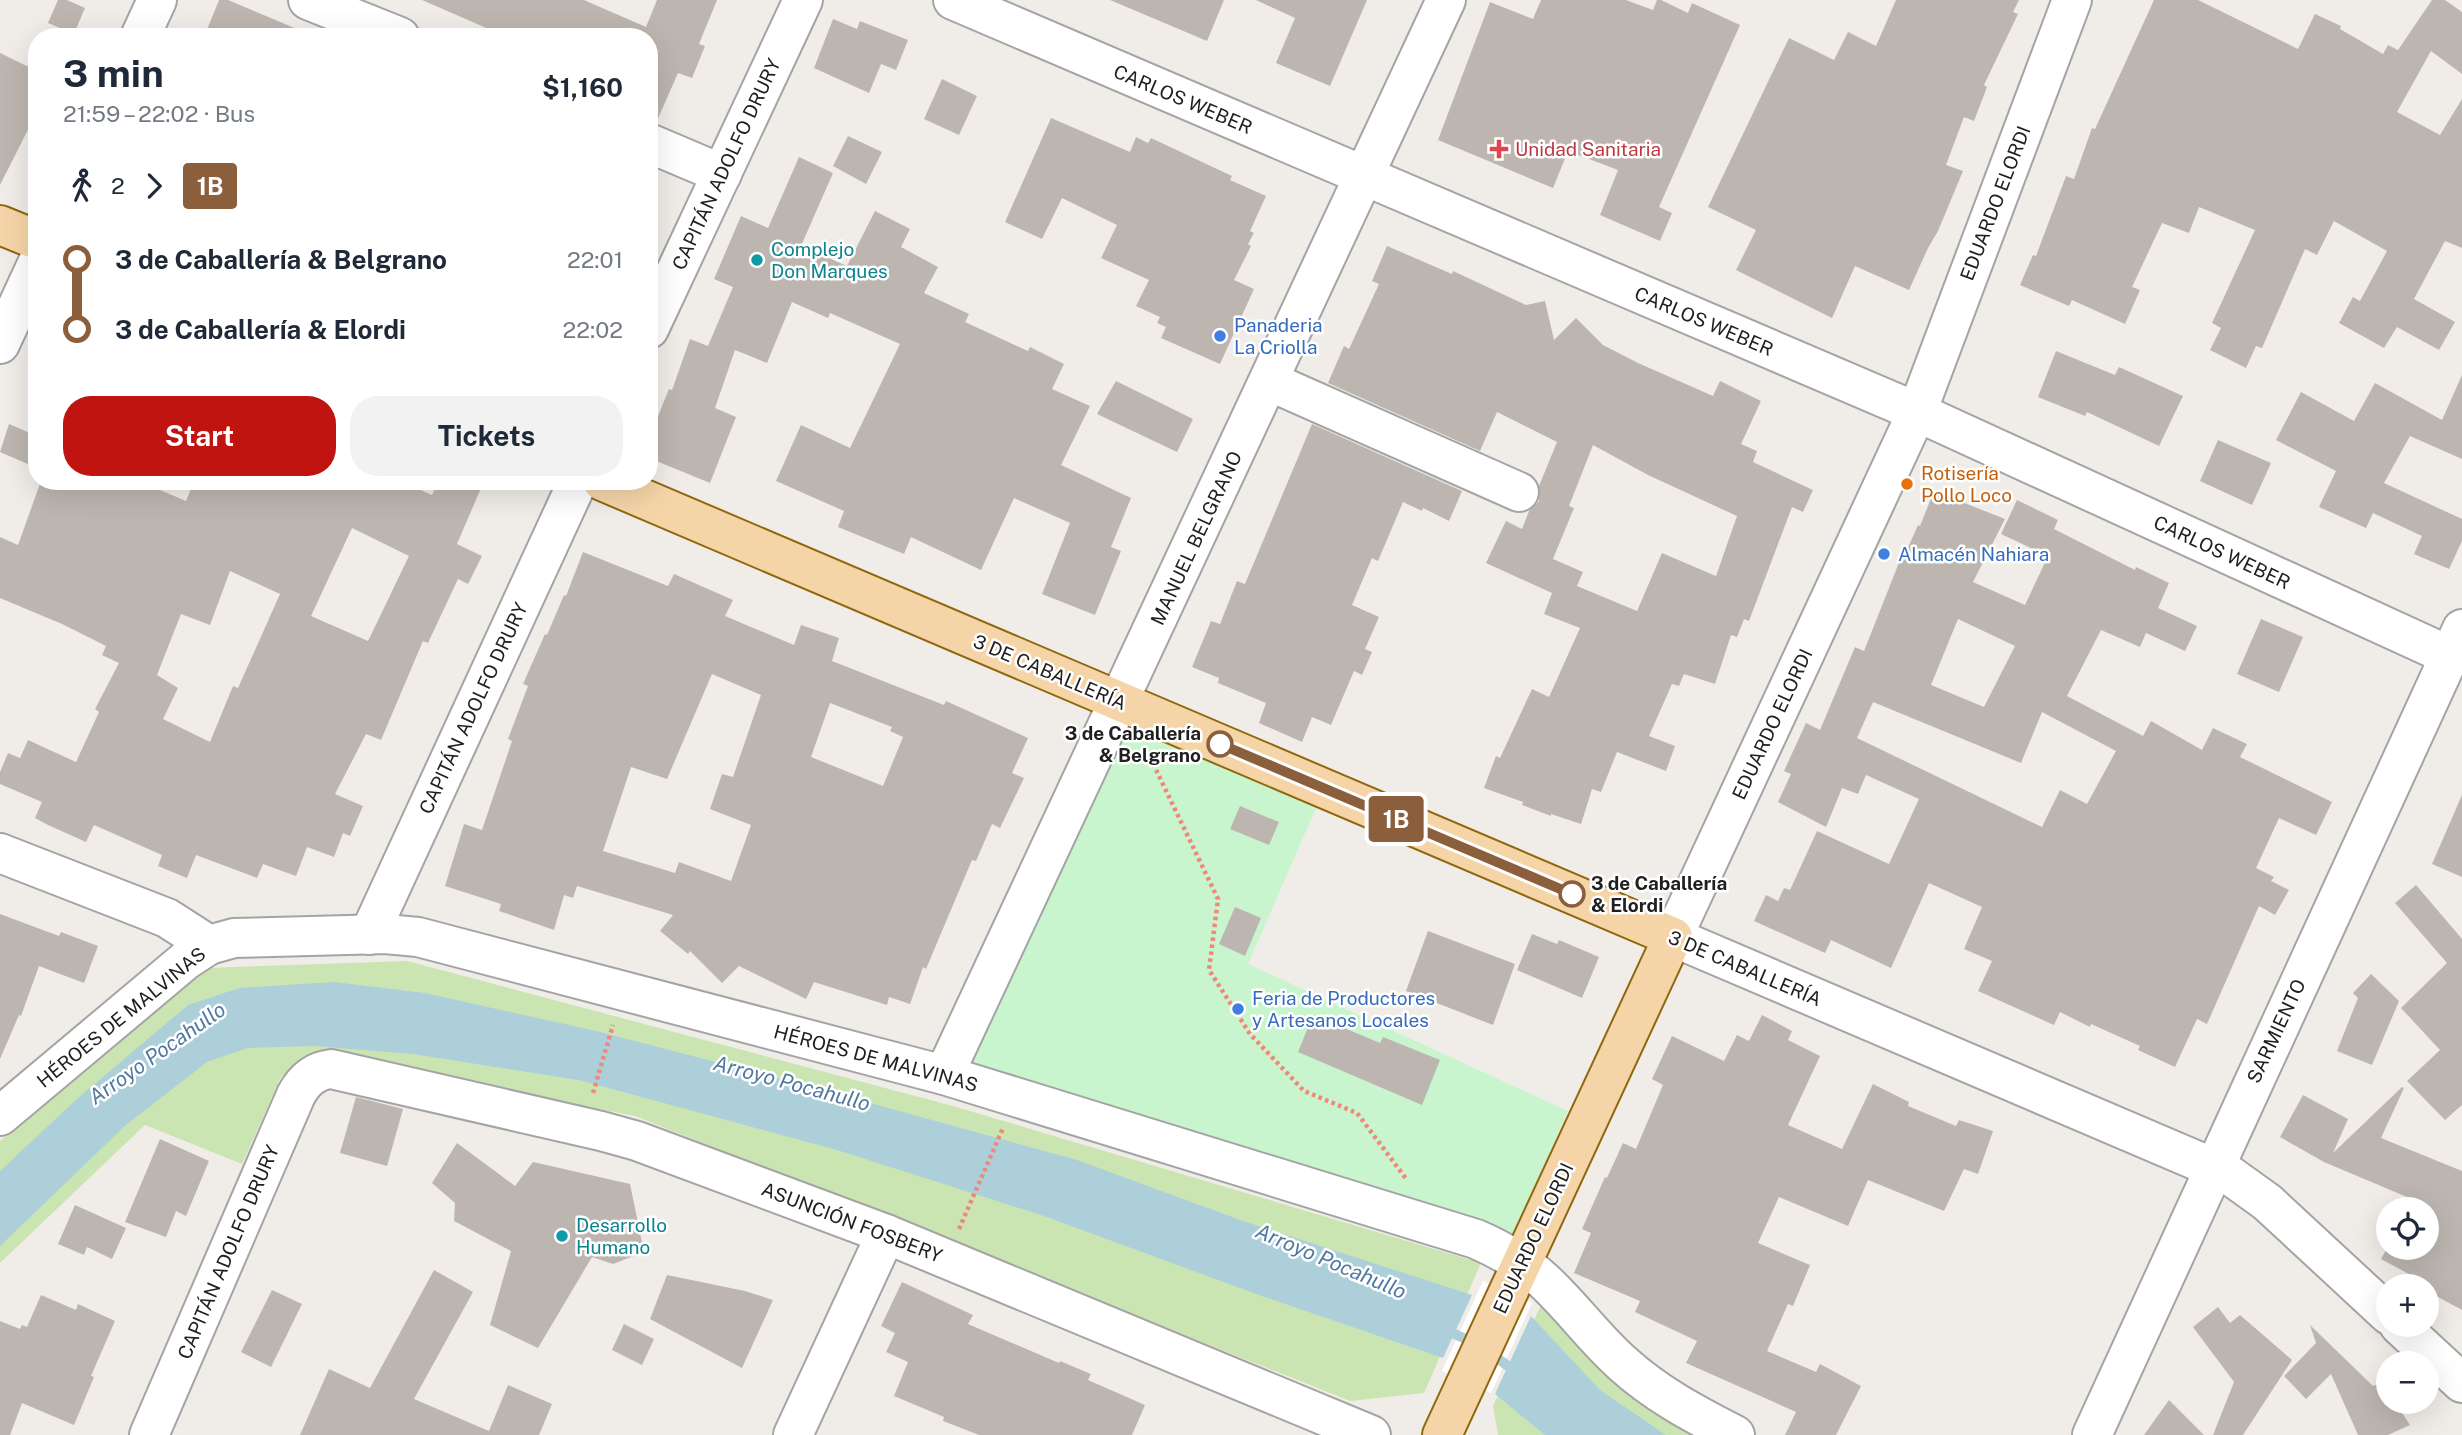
<!DOCTYPE html>
<html lang="en">
<head>
<meta charset="utf-8">
<style>
  body { margin:0; font-family:"Public Sans",sans-serif; background:#f2f2f3; color:#1f2937; height:100vh; display:flex; flex-direction:column; font-size:26px; white-space:nowrap }
  * { box-sizing:border-box; margin:0 }
  p { font-size:23px; color:#747a83 }
  .icon { flex:none; width:38px; height:38px; fill:none; stroke:currentColor; stroke-width:2; stroke-linecap:round; stroke-linejoin:round }
  .map { position:relative; flex:1; overflow:hidden }
  .drawer { position:absolute; left:28px; top:28px; width:630px; height:462px; display:flex; flex-direction:column; background:#fff; border-radius:28px; box-shadow:0 7px 28px #0002 }
  .drawer>* { flex:none }
  .badge { padding:0 14px; border-radius:5px; font-size:24px; line-height:46px }
  .controls { position:absolute; left:2376px; top:1197px; display:grid; gap:14px }
  .controls a { display:grid; place-items:center; width:63px; height:63px; border-radius:50%; background:#fff; box-shadow:0 7px 28px #0002; font-size:35px }
  .map>.badge { position:absolute; translate:-50% -50%; box-shadow:0 0 0 4px #fff }
  .legs { display:flex; align-items:center; gap:10px; height:77px; padding:0 35px; font-size:23px }
  .legs p { margin-inline-start:auto }
  .headline { display:flex; align-items:center; justify-content:space-between; height:119px; padding:0 35px }
  h1 { font-size:38px; font-weight:700; line-height:52px }
  .button { display:flex; gap:14px; margin-top:auto; padding:14px 35px }
  .button a { flex:1; height:80px; border-radius:28px; background:#c01411; color:#fff; font-size:28px; font-weight:700; line-height:80px; text-align:center }
  .button a+a { background:#f2f2f3; color:#1f2937 }
  ul { padding:0 35px; list-style:none }
  li { display:flex; align-items:center; gap:24px; height:70px; font-size:26px }
  li i { display:grid; place-items:center; width:10px; height:100%; margin:0 9px; background:currentColor }
  li i::after { content:''; width:18px; height:18px; margin:-9px; border:5px solid; border-radius:50%; background:#fff }
  li p { margin-inline-start:auto }
  li:first-child i { background:linear-gradient(#0000 50%,currentColor 0) }
  li:last-child i { background:linear-gradient(currentColor 50%,#0000 0) }
  .map>svg:first-child { display:block }
</style>
</head>
<body>
<div class="map">
<svg width="2462" height="1435" viewBox="0 0 2462 1435">
  <rect width="100%" height="100%" fill="#f0ede8"/>
  <g fill="#cbe5b2">
    <path d="M407,961L953,1106L1481,1263L1424,1393L1350,1401L635,1116L318,1054L281,1077L242,1164L145,1125L0,1263V1141L207,968Z"/>
    <path d="M1544,1299L1722,1435H1498L1493,1406Z"/>
  </g>
  <path fill="#c9f5ce" d="M1124,725L1317,806L1248,964L1568,1111L1511,1240L970,1069Z"/>
  <g fill="#accfda">
    <path d="M334,982L425,993L596,1031L805,1085L1077,1160L1243,1221L1472,1295L1443,1358L1259,1295L1044,1216L837,1150L579,1080L413,1054L314,1046L248,1048L207,1062L126,1125L0,1246V1171L78,1098L188,1005L239,988Z"/>
    <path d="M1531,1316L1600,1390L1666,1435H1545L1495,1394Z"/>
  </g>
  <path fill="#fff" d="M1483,1281L1532,1303L1491,1393L1442,1371Z"/>
  <g fill="none" stroke-linecap="round" stroke-linejoin="round">
    <g stroke="#accfda" stroke-width="10">
      <path d="M1442,1328L1476,1344"/>
      <path d="M1489,1352L1516,1372"/>
    </g>
  </g>
  <g fill="#bdb6b0" fill-rule="evenodd">
    <path d="M58,0H67L85,8L74,34L48,23Z"/>
    <path d="M219,0H228L316,37H204Z"/>
    <path d="M422,0H584L646,27L657,0H717L699,44L705,46L692,78L678,73L656,123L649,122V37H507Z"/>
    <path d="M1110,0H1224L1207,41Z"/>
    <path d="M1256,0H1367L1330,86L1276,63L1295,18Z"/>
    <path d="M1541,0H1626L1653,10L1657,0H1661L1688,13L1692,3L1740,25L1659,207L1672,213L1660,241L1600,215L1618,170L1568,151L1553,188L1438,140L1490,2L1533,19Z"/>
    <path d="M1896,0H2019L2013,12L2018,14L1984,85L1987,87L1974,121L1964,117L1946,165L1963,171L1938,231L1928,248L1909,290L1855,266L1832,318L1736,270L1756,230L1708,207L1789,38L1834,60L1848,32L1876,46Z"/>
    <path d="M2154,0H2198L2298,49L2315,14L2341,26L2340,29L2383,54L2388,45L2398,50L2432,0H2445L2462,12V74L2431,51L2397,112L2440,135L2462,99V248L2445,241L2414,299L2455,322L2439,350L2397,327L2384,348L2339,323L2353,297L2360,301L2387,251L2334,221L2317,255L2305,249L2262,348L2256,346L2246,368L2210,350L2221,328L2212,323L2255,230L2199,207L2189,233L2162,223L2132,287L2140,290L2125,324L2072,300L2069,306L2020,285L2033,255L2036,256L2066,176L2074,179L2092,128L2095,129Z"/>
    <path d="M833,19L857,29L860,21L908,40L896,70L881,64L869,93L814,68Z"/>
    <path d="M0,53L37,71V112L0,185Z"/>
    <path d="M942,79L977,96L959,135L924,119Z"/>
    <path d="M1051,118L1130,152L1136,137L1148,143L1151,138L1232,176L1230,180L1266,196L1250,231L1254,233L1248,244L1251,246L1234,280L1254,289L1220,364L1161,338L1166,327L1157,323L1160,317L1136,306L1149,280L1101,258L1117,225L1062,198L1042,239L1005,222Z"/>
    <path d="M848,136L882,152L866,184L833,166Z"/>
    <path d="M799,157L833,173L801,246L847,266L875,211L910,229L901,247L938,267L924,293L969,314L965,322L1028,351L1030,347L1064,364L1052,389L1090,406L1061,465L1131,498L1111,547L1121,551L1095,615L1042,594L1070,523L1014,498L981,570L911,537L904,554L838,527L844,511L776,481L801,425L850,448L900,344L830,313L828,318L792,302L767,363L735,350L715,408L736,417L710,483L649,458V438L669,389L672,390L690,339L708,346L733,287L714,279L741,216L768,228Z"/>
    <path d="M1387,246L1452,274L1453,271L1526,305L1545,301L1554,340L1576,318L1603,345L1638,363L1713,396L1720,381L1761,401L1741,444L1757,451L1753,462L1813,490L1803,512L1792,507L1749,621L1744,619L1737,637L1731,635L1715,684L1684,674L1679,686L1672,684L1649,736L1675,746L1666,771L1617,752L1601,792L1592,789L1581,824L1551,814V816L1522,805L1523,802L1484,788L1496,756L1500,758L1532,689L1549,697L1580,628L1544,614L1552,593L1486,563L1506,521L1522,529L1529,511L1539,501V486L1557,442L1497,412L1480,451L1328,383L1344,346L1349,349L1379,284L1372,281ZM1593,445L1648,475L1737,516L1716,576L1662,553L1637,611L1577,586L1583,572L1553,559L1574,508L1569,506Z"/>
    <path d="M2056,351L2115,375L2119,367L2183,396L2159,446L2087,412L2085,416L2038,397Z"/>
    <path d="M2462,375V459L2410,436L2384,483L2462,519V541L2449,569L2414,554L2422,536L2373,513L2366,528L2319,507L2336,471L2276,440L2301,392L2354,421L2375,383L2442,420Z"/>
    <path d="M1116,381L1193,419L1177,452L1097,414Z"/>
    <path d="M9,424L37,436V468L0,452Z"/>
    <path d="M1312,424L1462,491L1449,521L1423,508L1422,511L1403,502L1378,561L1372,558L1352,605L1379,617L1365,649L1372,652L1362,675L1354,671L1331,725L1312,717L1302,742L1259,723L1266,703L1218,683L1219,678L1192,667L1211,621L1220,624L1237,581L1245,584Z"/>
    <path d="M2218,440L2271,463L2252,505L2200,481Z"/>
    <path d="M41,481H139L186,501L194,481H400L432,495L438,481H467L481,488L457,544L482,556L468,584L458,579L428,643L423,641L381,740L366,734L335,794L363,806L350,836L343,833L334,857L307,847L296,876L263,864L257,878L196,855L187,878L158,866L162,855L94,825L86,842L48,825L35,818L42,802L0,784V772L8,753L20,758L28,740L76,762L99,712L95,709L119,663L102,655L106,646L62,624L0,598V537L18,545ZM352,528L409,556L368,641L311,616ZM230,571L280,594L238,688L233,686L210,742L163,719L178,688L157,675L181,614L210,625Z"/>
    <path d="M1934,491L2005,519L1973,582L2025,605L2048,556L2001,534L2017,500L2058,520L2054,529L2135,570L2136,567L2169,583L2158,608L2197,626L2185,651L2146,633L2140,647L2101,630L2067,696L2143,736L2151,721L2202,750L2213,728L2247,744L2240,757L2332,802L2316,835L2279,818L2256,868L2274,877L2271,881L2289,890L2275,915L2259,906L2207,1024L2197,1019L2175,1067L2138,1050L2140,1046L2091,1024L2090,1027L2060,1012L2054,1025L1978,991L1992,961L1964,949L1982,907L1929,883L1891,968L1831,940L1825,953L1754,921L1766,895L1778,901L1784,888L1790,890L1817,831L1889,864L1919,799L1866,775L1858,794L1842,788L1826,827L1778,802L1791,774L1784,771L1806,723L1820,730L1855,647L1864,651L1904,550L1906,552L1918,525L1920,526ZM1958,619L2015,646L1984,707L1931,685ZM1873,702L2021,763L2042,712L2116,751L2087,804L2060,790L2042,827L1857,738Z"/>
    <path d="M583,552L668,586L674,574L733,600L725,616L794,645L801,625L839,638L832,661L944,705L946,701L1028,738L1012,773L1024,778L1000,828L992,824L976,861L972,860L926,969L923,967L910,1004L889,997L887,1005L814,982L806,999L739,966L722,983L690,951L688,954L660,931L673,915L577,886L573,898L564,895L554,930L499,911L501,904L445,886L464,824L482,830L512,741L508,739L528,686L523,684L545,634L547,635L564,595L566,596ZM712,674L761,695L733,777L722,774L710,809L751,825L731,881L679,862L675,873L603,851L631,767L667,779ZM830,703L892,727L890,731L903,737L883,786L811,757Z"/>
    <path d="M2261,619L2303,637L2279,692L2237,674Z"/>
    <path d="M2462,795V877L2432,864Z"/>
    <path d="M1240,806L1279,822L1269,845L1230,829Z"/>
    <path d="M2416,885L2462,939V1105L2445,1120L2407,1081L2440,1050L2401,1008L2447,963L2395,903Z"/>
    <path d="M1235,907L1261,918L1245,956L1219,944Z"/>
    <path d="M0,914L59,936L61,932L98,946L84,983L39,966L21,1016L19,1015L0,1059Z"/>
    <path d="M1428,931L1515,964L1493,1025L1406,991Z"/>
    <path d="M1532,934L1557,944L1559,940L1599,957L1582,998L1517,970Z"/>
    <path d="M2371,974L2399,1001L2372,1065L2337,1051L2358,998L2353,993Z"/>
    <path d="M1313,1015L1380,1043L1383,1037L1440,1060L1422,1105L1298,1052Z"/>
    <path d="M1762,1015L1792,1031L1788,1040L1820,1056L1788,1125L1842,1149L1873,1084L1909,1102L1908,1106L1956,1126L1959,1120L1993,1131L1978,1174L1964,1169L1944,1211L1868,1180L1848,1226L1779,1197L1758,1243L1810,1265L1793,1306L1788,1304L1767,1351L1816,1372L1820,1364L1861,1386L1836,1435H1785L1796,1412L1686,1363L1697,1341L1635,1312L1640,1301L1574,1273L1591,1233L1582,1229L1605,1177L1607,1178L1623,1143L1636,1149L1663,1085L1652,1079L1672,1036L1724,1061L1737,1035L1749,1041Z"/>
    <path d="M2402,1087L2404,1088L2381,1138L2462,1171V1310L2427,1291V1286L2417,1285L2420,1280L2381,1259L2389,1245V1248H2427V1209H2409L2414,1200L2324,1162L2280,1137L2303,1095L2348,1119L2333,1153Z"/>
    <path d="M356,1097L403,1109L387,1166L340,1153Z"/>
    <path d="M160,1139L209,1161L186,1216L176,1211L166,1237L125,1222Z"/>
    <path d="M457,1143L515,1186L533,1162L630,1184L644,1252L613,1264L592,1257L538,1348L490,1325L511,1251L454,1221L455,1203L432,1183Z"/>
    <path d="M75,1205L126,1228L112,1259L87,1247L84,1255L58,1244Z"/>
    <path d="M434,1270L473,1292L414,1399L489,1431L508,1385L552,1404L539,1435H300L329,1369L370,1388Z"/>
    <path d="M667,1275L745,1291L773,1300L742,1368L650,1319Z"/>
    <path d="M902,1282L973,1315L968,1324L1059,1363L1060,1361L1091,1374L1088,1380L1145,1405L1132,1435H979L943,1421L944,1417L894,1396L908,1362L886,1352L895,1333L881,1326Z"/>
    <path d="M272,1290L302,1304L271,1367L241,1352Z"/>
    <path d="M41,1295L76,1310L78,1304L115,1321L91,1376L94,1377L74,1425L22,1403L10,1435H0V1321L20,1329L22,1325L27,1327Z"/>
    <path d="M2218,1307L2230,1323L2240,1315L2292,1360L2243,1435H2213L2234,1382L2193,1327Z"/>
    <path d="M624,1324L654,1339L642,1365L612,1350Z"/>
    <path d="M2310,1325L2373,1386L2383,1382L2389,1392V1402H2395L2410,1425L2388,1435H2358L2331,1374L2306,1399L2284,1376L2316,1343Z"/>
    <path d="M2169,1400L2204,1435H2144Z"/>
  </g>
  <g fill="none" stroke-linecap="round" stroke-linejoin="round">
    <defs>
      <g id="minor">
        <path d="M308,0L400,37"/>
        <path d="M953,0L1917,412L2450,656"/>
        <path d="M2072,0L1917,412L1673,937L2228,1174L2267,1202L2389,1315"/>
        <path d="M140,37L157,0"/>
        <path d="M649,143L722,174"/>
        <path d="M649,329L803,0"/>
        <path d="M0,344L37,264"/>
        <path d="M1269,381L1519,492"/>
        <path d="M0,853L167,918L209,945"/>
        <path d="M369,935L578,481"/>
        <path d="M944,1075L1446,0"/>
        <path d="M0,1116L186,960L209,945L234,938L385,934L418,937L944,1075L1476,1239C1501,1250 1524,1263 1544,1281C1572,1307 1594,1338 1622,1363C1656,1394 1694,1414 1735,1435"/>
        <path d="M2399,1325L2462,1383"/>
        <path d="M149,1435L296,1095C304,1080 314,1071 331,1069L601,1131L637,1141L886,1234L1371,1435"/>
        <path d="M793,1435L886,1234"/>
        <path d="M2092,1435L2462,629"/>
      </g>
      <g id="major">
        <path d="M0,225L37,240"/>
        <path d="M602,481L1673,937L1442,1435"/>
      </g>
    </defs>
    <use href="#minor" stroke="#a4a4a4" stroke-width="42"/>
    <use href="#major" stroke="#90670d" stroke-width="42"/>
    <g stroke="#ef887a" stroke-width="4.5" stroke-dasharray="3.5 3.5" stroke-linecap="butt">
      <path d="M1147,751L1218,899L1209,970L1250,1034L1304,1091L1357,1113L1407,1180"/>
      <path d="M593,1093L613,1025"/>
      <path d="M959,1229L1003,1128"/>
    </g>
    <use href="#minor" stroke="#fff" stroke-width="38"/>
    <use href="#major" stroke="#f5d5a8" stroke-width="38"/>
  </g>
  <g fill="none" stroke-linecap="round" stroke-linejoin="round">
    <defs>
      <path id="line-1" d="M1220,744L1572,894"/>
    </defs>
    <use href="#line-1" stroke="#fff" stroke-width="16"/>
    <use href="#line-1" stroke="#8b5e3c" stroke-width="10"/>
  </g>
  <path fill="#e0444e" stroke="#fff" stroke-width="2.5" d="M1495.5 138.5h7v7h7v7h-7v7h-7v-7h-7v-7h7z"/>
  <g fill="#0f9aa8" stroke="#fff" stroke-width="2.5">
    <circle cx="757" cy="260" r="7"/>
    <circle cx="562" cy="1236" r="7"/>
  </g>
  <g fill="#3f7fe0" stroke="#fff" stroke-width="2.5">
    <circle cx="1220" cy="336" r="7"/>
    <circle cx="1884" cy="554" r="7"/>
    <circle cx="1238" cy="1009" r="7"/>
  </g>
  <circle fill="#e8710a" stroke="#fff" stroke-width="2.5" cx="1907" cy="484" r="7"/>
  <g fill="#fff" stroke="#8b5e3c" stroke-width="3.5">
    <circle cx="1220" cy="744" r="12"/>
    <circle cx="1572" cy="894" r="12"/>
  </g>
  <g text-anchor="middle" dominant-baseline="central" stroke-width="5" stroke-linejoin="round" paint-order="stroke">
    <g font-size="19" fill="#202020" stroke="#fff">
      <text transform="translate(1183 99) rotate(23)">CARLOS WEBER</text>
      <text transform="translate(726 164) rotate(-65)">CAPITÁN ADOLFO DRURY</text>
      <text transform="translate(1995 203) rotate(-69)">EDUARDO ELORDI</text>
      <text transform="translate(1704 321) rotate(23)">CARLOS WEBER</text>
      <text transform="translate(1196 538) rotate(-65)">MANUEL BELGRANO</text>
      <text transform="translate(2222 552) rotate(25)">CARLOS WEBER</text>
      <text transform="translate(1050 672) rotate(23)">3 DE CABALLERÍA</text>
      <text transform="translate(473 708) rotate(-65)">CAPITÁN ADOLFO DRURY</text>
      <text transform="translate(1772 724) rotate(-65)">EDUARDO ELORDI</text>
      <text transform="translate(1745 968) rotate(23)">3 DE CABALLERÍA</text>
      <text transform="translate(121 1017) rotate(-39)">HÉROES DE MALVINAS</text>
      <text transform="translate(2276 1031) rotate(-65)">SARMIENTO</text>
      <text transform="translate(876 1058) rotate(15)">HÉROES DE MALVINAS</text>
      <text transform="translate(852 1222) rotate(21)">ASUNCIÓN FOSBERY</text>
      <text transform="translate(1533 1238) rotate(-65)">EDUARDO ELORDI</text>
      <text transform="translate(228 1252) rotate(-67)">CAPITÁN ADOLFO DRURY</text>
    </g>
    <g font-size="19" fill="#be3a42" stroke="#fff" text-anchor="start">
      <text x="1515" y="149">Unidad Sanitaria</text>
    </g>
    <g font-size="19" fill="#0d838f" stroke="#fff" text-anchor="start">
      <text x="771" y="249">Complejo<tspan x="771" dy="22">Don Marques</tspan></text>
      <text x="576" y="1225">Desarrollo<tspan x="576" dy="22">Humano</tspan></text>
    </g>
    <g font-size="19" fill="#366cbe" stroke="#fff" text-anchor="start">
      <text x="1234" y="325">Panaderia<tspan x="1234" dy="22">La Criolla</tspan></text>
      <text x="1898" y="554">Almacén Nahiara</text>
      <text x="1252" y="998">Feria de Productores<tspan x="1252" dy="22">y Artesanos Locales</tspan></text>
    </g>
    <g font-size="19" fill="#c56008" stroke="#fff" text-anchor="start">
      <text x="1921" y="473">Rotisería<tspan x="1921" dy="22">Pollo Loco</tspan></text>
    </g>
    <g font-size="19" font-weight="bold" fill="#202020" stroke="#fff" text-anchor="end">
      <text x="1201" y="733">3 de Caballería<tspan x="1201" dy="22">&amp; Belgrano</tspan></text>
      <text x="1591" y="883" text-anchor="start">3 de Caballería<tspan x="1591" dy="22">&amp; Elordi</tspan></text>
    </g>
    <g font-size="21" font-style="italic" fill="#5178a1" stroke="#fff">
      <text transform="translate(157 1053) rotate(-35)">Arroyo Pocahullo</text>
      <text transform="translate(792 1083) rotate(15)">Arroyo Pocahullo</text>
      <text transform="translate(1331 1261) rotate(23)">Arroyo Pocahullo</text>
    </g>
  </g>
</svg>
<div class="controls">
<a><svg class="icon" aria-label="locate" viewBox="0 0 24 24"><circle cx="12" cy="12" r="6"/><path d="M12 2v4M12 18v4M2 12h4M18 12h4"/></svg></a>
<a>+</a>
<a>−</a>
</div>
<b class="badge" style="left:1396px;top:819px;background:#8b5e3c;color:#fff">1B</b>
<section class="drawer">
<div class="headline"><div><h1>3 min</h1><p>21:59 – 22:02 · Bus</p></div><b>$1,160</b></div>
<div class="legs"><svg class="icon" aria-label="walk" viewBox="0 0 24 24"><circle cx="13" cy="4" r="2"/><path d="M13 8l-2 6 4 7M11 14l-3 7M7 12l3-4h3l4 4"/></svg>2<svg class="icon" aria-label="forward" viewBox="0 0 24 24"><path d="M9 5l7 7-7 7"/></svg><b class="badge" style="background:#8b5e3c;color:#fff">1B</b></div>
<ul>
<li><i style="color:#8b5e3c"></i><b>3 de Caballería &amp; Belgrano</b><p>22:01</p></li>
<li><i style="color:#8b5e3c"></i><b>3 de Caballería &amp; Elordi</b><p>22:02</p></li>
</ul>
<div class="button"><a>Start</a><a>Tickets</a></div>
</section>
</div>
</body>
</html>
